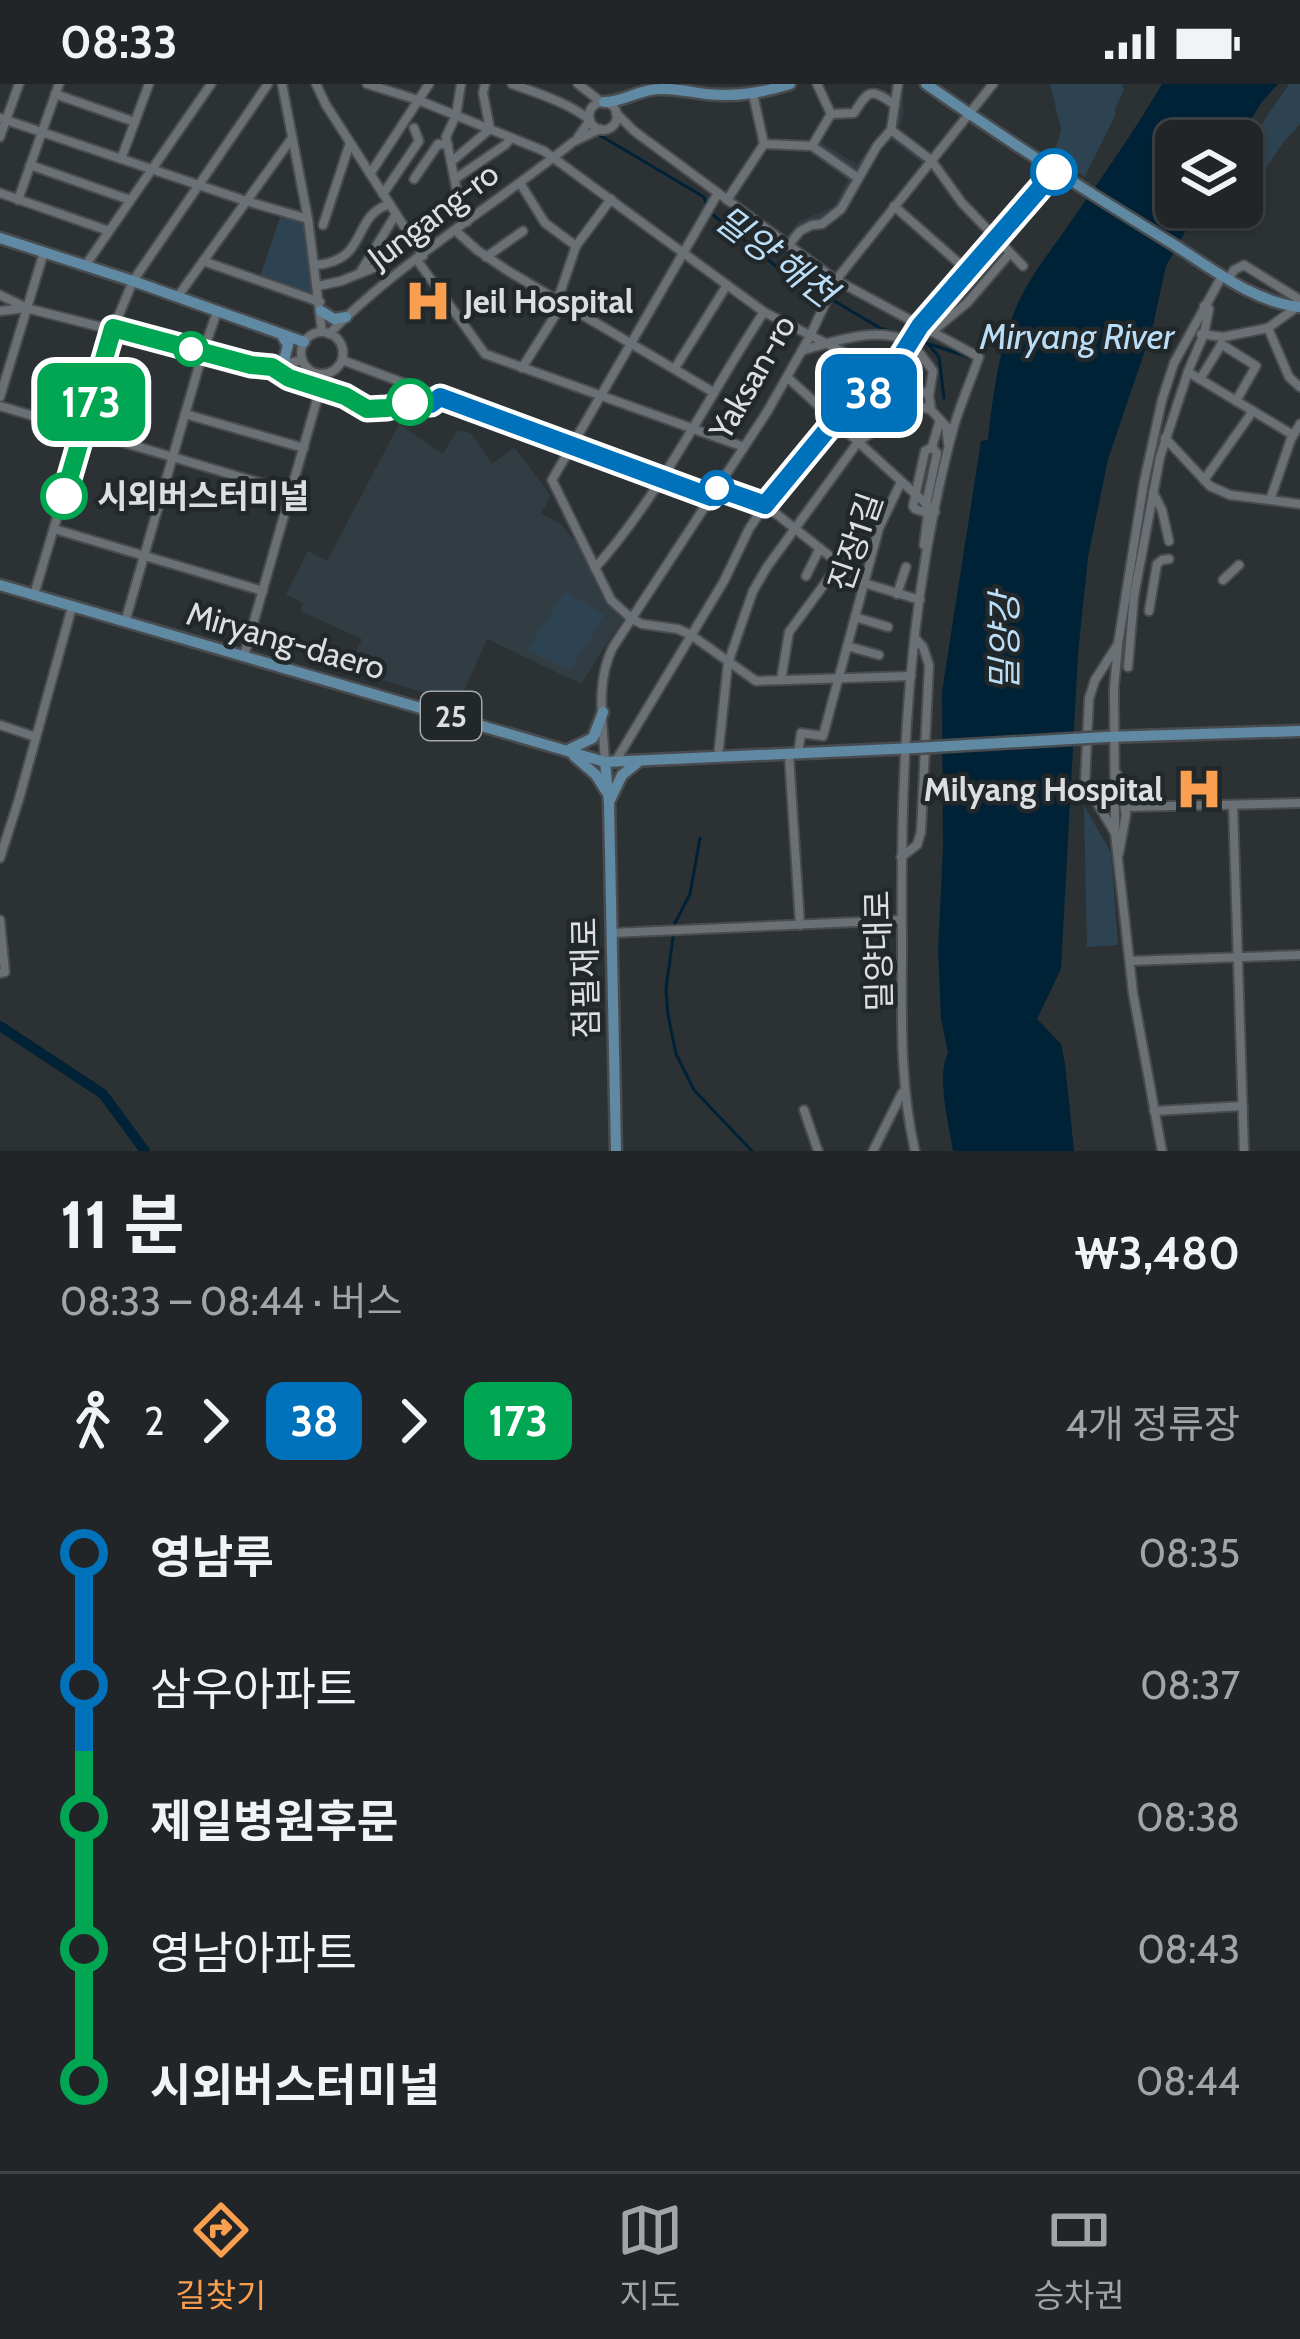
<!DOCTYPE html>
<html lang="ko">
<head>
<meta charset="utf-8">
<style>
  body { margin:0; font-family:Cabin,"Noto Sans KR",sans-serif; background:#2d3133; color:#f1f3f6; height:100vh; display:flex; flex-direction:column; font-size:45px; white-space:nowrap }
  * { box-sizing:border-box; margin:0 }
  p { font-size:39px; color:#a2a5a7 }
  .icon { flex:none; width:66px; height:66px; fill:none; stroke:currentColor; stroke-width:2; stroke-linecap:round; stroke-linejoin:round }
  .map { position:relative; height:1067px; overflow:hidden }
  .panel { display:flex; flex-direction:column; background:#212527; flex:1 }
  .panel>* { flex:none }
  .badge { padding:0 24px; border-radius:18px; font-size:42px; line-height:78px }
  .controls { position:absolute; left:1155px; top:36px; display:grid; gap:24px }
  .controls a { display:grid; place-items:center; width:108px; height:108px; border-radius:18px; background:#212527; box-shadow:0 3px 9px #0004,0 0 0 3px #3e4244; font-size:60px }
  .map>.badge { position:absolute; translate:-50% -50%; box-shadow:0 0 0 6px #fff }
  .legs { display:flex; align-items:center; gap:18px; height:132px; padding:0 60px; font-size:39px }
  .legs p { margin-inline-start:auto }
  .overview { display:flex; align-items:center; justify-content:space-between; height:204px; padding:0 60px }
  h1 { font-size:66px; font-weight:700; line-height:90px }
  ul { padding:0 60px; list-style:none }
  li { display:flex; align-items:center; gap:42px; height:132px; font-size:45px }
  li i { display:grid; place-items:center; width:18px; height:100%; margin:0 15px; background:currentColor }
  li i::after { content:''; width:30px; height:30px; margin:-15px; border:9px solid; border-radius:50%; background:#212527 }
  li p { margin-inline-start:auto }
  li:first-child i { background:linear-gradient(#0000 50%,currentColor 0) }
  li:last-child i { background:linear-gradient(currentColor 50%,#0000 0) }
  .status { display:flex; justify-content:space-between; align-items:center; height:84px; padding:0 60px; background:#212527; direction:ltr }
  .status svg { height:33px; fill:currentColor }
  .tab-bar { display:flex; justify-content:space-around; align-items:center; height:168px; border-top:3px solid #3e4244; background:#212527; font-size:33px; color:#a2a5a7 }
  .tab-bar a { display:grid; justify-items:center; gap:6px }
  .tab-bar .active { color:#fa9f4f }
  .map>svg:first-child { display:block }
</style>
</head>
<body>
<div class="status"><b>08:33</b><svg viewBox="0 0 49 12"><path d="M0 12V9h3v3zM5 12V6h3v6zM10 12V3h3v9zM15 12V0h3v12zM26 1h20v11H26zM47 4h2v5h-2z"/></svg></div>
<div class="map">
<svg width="1300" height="1067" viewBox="0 0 1300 1067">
  <rect width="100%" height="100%" fill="#2c3134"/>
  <g fill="#313c43">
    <path d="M906,0L902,5L904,29L899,45L935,71L926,82L890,55L880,64L839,133L823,143H813L802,150L792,165L783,158L799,137L833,123L848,96L810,69L819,57L857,80L887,42L891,1Z"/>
    <path d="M399,340L443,370L457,346L471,349L492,380L514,363L551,412L541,429L561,440L577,459L606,517L623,535L581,600L487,555L459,619L348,586L362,555L300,527L303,519L286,510L308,467L327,477Z"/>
  </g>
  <g fill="#2d4352">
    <path d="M1050,0H1122L1124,7L1114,26L1116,29L1085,93L1054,73L1061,45Z"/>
    <path d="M1289,0H1300V40L1282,60L1242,120V69Z"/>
    <path d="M281,131L305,140L317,210L260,193Z"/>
    <path d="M565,507L605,531L570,586L527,566Z"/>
    <path d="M1084,721L1111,769L1118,861L1087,863Z"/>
  </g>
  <path fill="#002237" d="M1162,0H1278L1261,19L1238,57H1176V123H1199L1166,182L1152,246L1108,375L1088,473L1078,570L1061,885L1037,935L1061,960L1065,979L1074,1067H953C949,1041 936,991 948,969L941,935L938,866L943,765L942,608L981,357L988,356C993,311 999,261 1018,219C1032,189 1055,161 1074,133C1105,89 1135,46 1162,0Z"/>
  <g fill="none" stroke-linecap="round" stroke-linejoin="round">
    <g stroke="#002237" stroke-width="3">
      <path d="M596,49L704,113L707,122"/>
      <path d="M712,130L777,183L880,244L969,273"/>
      <path d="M929,261L939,273L944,314"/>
      <path d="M700,754L690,810L675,839L666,905L668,931L676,970L694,1006L752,1067"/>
    </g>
    <path stroke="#002237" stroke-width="10" d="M0,942L103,1010L145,1067"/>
    <defs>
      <g id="minor">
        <path d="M282,0L308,135L322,248"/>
        <path d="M316,0L326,21L423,172"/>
        <path d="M367,0L418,16L544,67L764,228L929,311"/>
        <path d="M461,0L456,31L446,53L457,108L458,127L467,138"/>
        <path d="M512,0C539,10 567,18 590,36L578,53"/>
        <path d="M578,0L600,17"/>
        <path d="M55,10L135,38"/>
        <path d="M753,10L764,60L812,62L858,94"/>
        <circle cx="603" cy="32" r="14"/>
        <path d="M616,29L634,47L836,196L979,273C971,296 961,319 954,342C908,510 900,685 902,858C902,928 899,998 915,1067"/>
        <path d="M831,30L854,29C869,5 871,4 895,21"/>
        <path d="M0,34L246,117L308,135"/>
        <path d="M891,46L931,76L962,119L1023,182"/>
        <path d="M0,53L19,0"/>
        <path d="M812,62L831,30L817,0"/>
        <path d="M121,75L149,0"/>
        <path d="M451,78L490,45L483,9L485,0"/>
        <path d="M30,81L130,116"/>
        <path d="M370,90L429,0"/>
        <path d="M414,95L438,60L448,61"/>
        <path d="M455,95L505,61L511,54"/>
        <path d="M520,99L545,139L576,162"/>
        <path d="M0,109L109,147"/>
        <path d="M718,109L552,396L611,516L632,535L642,540L678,545L691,551L756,597L911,592"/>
        <path d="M383,110L419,57L414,44"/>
        <path d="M18,116L59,0"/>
        <path d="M727,116L764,60"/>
        <path d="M894,122L968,187"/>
        <path d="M323,141L350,59"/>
        <path d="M456,147L477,166L508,187L713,308"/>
        <path d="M788,162L800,147L812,141L822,140L841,125L877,62L891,46L898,0"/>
        <path d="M486,173L523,147"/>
        <path d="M417,176L485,270L744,363"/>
        <path d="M203,177L320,218"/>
        <path d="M315,181C370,177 350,132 390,120"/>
        <path d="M85,182L211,0"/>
        <path d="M361,187L396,130"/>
        <path d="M1229,194L1234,186L1244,181L1297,214V223L1268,244L1289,293L1300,303"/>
        <path d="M318,202L341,197L386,179"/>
        <path d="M0,211L25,223"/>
        <path d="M178,212L292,54"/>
        <path d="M0,227L26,224L251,281L272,283L302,276"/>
        <circle cx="322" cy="269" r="21"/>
        <path d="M932,248L967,219L1010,169"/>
        <path d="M329,250C399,178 495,121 573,58L600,45"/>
        <path d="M1201,250L1223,253L1268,244"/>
        <path d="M1221,260L1256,282L1236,317"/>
        <path d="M804,266C831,258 881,241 908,258C918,264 926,278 933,287L929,311L931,326L946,342L948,359"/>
        <path d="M342,276L711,413"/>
        <path d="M274,284L289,294L345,312L367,325L387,324L409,318L431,320L439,314"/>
        <path d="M522,284L558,227V215L576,162L611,115"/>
        <path d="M675,284L727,201"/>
        <path d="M1188,288L1293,351"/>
        <path d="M787,293L935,428"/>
        <path d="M1200,295L1221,261"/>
        <path d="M0,313L44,168"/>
        <path d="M0,322L291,408"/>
        <path d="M185,330L304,364"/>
        <path d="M1300,340L1291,355L1270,416L1300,420"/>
        <path d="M1165,354L1210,402L1230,411L1270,416"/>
        <path d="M1204,396L1253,327"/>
        <path d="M717,405L765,421L864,499L920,516"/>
        <path d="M1153,408L1162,426L1169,457"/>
        <path d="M926,421L937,369L932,363"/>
        <path d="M54,445L263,507"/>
        <path d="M924,461L928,429L915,425L913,422L925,367L932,363L940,336"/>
        <path d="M595,484C663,408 708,312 764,228"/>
        <path d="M806,492L820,464"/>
        <path d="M1223,496L1239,481"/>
        <path d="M897,510L906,483"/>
        <path d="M34,511L113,245L133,197L268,0"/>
        <path d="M1149,527L1157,480L1162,476L1169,475"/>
        <path d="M855,533L888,543"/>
        <path d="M125,538L203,268L217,228"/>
        <path d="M847,562L879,571"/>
        <path d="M244,572L324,291"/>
        <path d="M1128,583L1134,512L1160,373L1189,285L1204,250L1209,225L1204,222"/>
        <path d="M781,596L789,548L840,479"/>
        <path d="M0,641L36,653"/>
        <path d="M798,670L801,649L823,652L879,444L901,398"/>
        <path d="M789,671L800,841"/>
        <path d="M718,673L728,579L753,507L767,483L858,358L886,338L912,326L922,323L931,326"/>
        <path d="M605,678C603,640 595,598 613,563L767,328L810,252L836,196L993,0"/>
        <path d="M615,678L724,497L749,445L765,421L836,335L889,290L920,242L1055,87"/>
        <path d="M1117,690L1126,730L1119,769"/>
        <path d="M1233,721L1244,1067"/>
        <path d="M1125,723L1300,719"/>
        <path d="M1115,744L1114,604L1118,561"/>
        <path d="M901,773L917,761L921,748L929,581L923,563L915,554"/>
        <path d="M0,774L19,715L72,523"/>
        <path d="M0,836L5,888L0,889"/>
        <path d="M612,849L901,836"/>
        <path d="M1130,877L1300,871"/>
        <path d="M804,1026L818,1067"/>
        <path d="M1154,1027L1243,1022"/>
        <path d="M873,1067L902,1009"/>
        <path d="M1162,1067L1133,909L1115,749L1085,699L1089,615L1095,596L1118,560L1144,398L1162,316L1174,279L1222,192"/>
      </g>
      <g id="major">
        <path d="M926,0C1005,55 1086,107 1168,157C1209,182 1252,218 1300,223"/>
        <path d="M604,18C624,18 640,5 659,5C675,4 690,8 706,10C736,13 761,9 790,0"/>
        <path d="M0,154L133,197L304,258"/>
        <path d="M321,227L334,235L346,233"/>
        <path d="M283,281L288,261L283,253"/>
        <path d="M0,501L605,678L915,664"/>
        <path d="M1105,653L1300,647"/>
        <path d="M570,665L593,654L603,628"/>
        <path d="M574,672L596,691L606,707"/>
        <path d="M605,678L609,719L616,1067"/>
        <path d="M610,716L622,691L637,679"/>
      </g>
    </defs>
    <use href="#minor" stroke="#494c4f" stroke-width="12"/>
    <use href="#major" stroke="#494c4f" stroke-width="15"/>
    <use href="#minor" stroke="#6b7074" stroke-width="8"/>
    <use href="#major" stroke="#6089a4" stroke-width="10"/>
    <defs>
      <path id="major-bridge" d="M915,664L1105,653"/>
    </defs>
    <use href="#major-bridge" stroke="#494c4f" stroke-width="15" stroke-linecap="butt"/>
    <use href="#major-bridge" stroke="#6089a4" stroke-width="10"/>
  </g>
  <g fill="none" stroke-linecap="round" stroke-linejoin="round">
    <defs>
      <path id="line-1" d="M410,318L431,320L440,313L711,413L717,404L765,421L836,335L890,290L920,242L1054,88"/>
      <path id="line-2" d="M64,412L113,244L251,281L272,283L289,294L345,312L367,325L387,324L410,318"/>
    </defs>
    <use href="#line-1" stroke="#fff" stroke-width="27"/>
    <use href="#line-2" stroke="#fff" stroke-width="27"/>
    <use href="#line-1" stroke="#0072bc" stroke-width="18"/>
    <use href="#line-2" stroke="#00a651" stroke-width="18"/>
  </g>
  <defs>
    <symbol id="hospital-bare" viewBox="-9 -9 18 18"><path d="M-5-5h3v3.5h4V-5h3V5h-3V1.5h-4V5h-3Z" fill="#fa9f4f" stroke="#22272a" stroke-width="2.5" paint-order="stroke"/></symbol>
  </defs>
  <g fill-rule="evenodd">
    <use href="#hospital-bare" x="395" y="184" width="66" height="66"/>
    <use href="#hospital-bare" x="1166" y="672" width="66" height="66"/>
  </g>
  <g fill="#fff" stroke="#0072bc" stroke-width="6">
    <circle cx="1054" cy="88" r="21"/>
    <circle cx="717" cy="404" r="15"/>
  </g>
  <g fill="#fff" stroke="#00a651" stroke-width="6">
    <circle cx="191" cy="265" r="15"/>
    <circle cx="410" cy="318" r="21"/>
    <circle cx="64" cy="412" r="21"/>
  </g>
  <g text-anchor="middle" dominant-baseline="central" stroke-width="9" stroke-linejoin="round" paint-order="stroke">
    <rect fill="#22272a" stroke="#a4a8aa" stroke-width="3" x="421" y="608" width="60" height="48" rx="9"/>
    <g font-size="30" font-weight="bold" fill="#dcdfe1">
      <text x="451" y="632">25</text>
    </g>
    <g font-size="33" fill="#dcdfe1" stroke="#22272a">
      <text transform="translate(433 131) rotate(-37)">Jungang-ro</text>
      <text transform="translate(752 293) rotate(-60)">Yaksan-ro</text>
      <text transform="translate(855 458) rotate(-71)">진장1길</text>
      <text transform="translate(286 556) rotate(16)">Miryang-daero</text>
      <text transform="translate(878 867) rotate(-91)">밀양대로</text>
      <text transform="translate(585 894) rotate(-91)">점필재로</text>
    </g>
    <g font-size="33" font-weight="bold" fill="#dcdfe1" stroke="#22272a" text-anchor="start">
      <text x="464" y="217">Jeil Hospital</text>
      <text x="1163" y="705" text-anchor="end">Milyang Hospital</text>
    </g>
    <g font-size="33" font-weight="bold" fill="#dcdfe1" stroke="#22272a" text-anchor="start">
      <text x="97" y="412">시외버스터미널</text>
    </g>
    <g font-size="36" font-style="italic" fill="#badef8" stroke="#22272a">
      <text transform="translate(776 172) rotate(37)">밀양 해천</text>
      <text x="1077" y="252">Miryang River</text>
      <text transform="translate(1004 558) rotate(-90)">밀양강</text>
    </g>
  </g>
</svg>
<div class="controls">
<a><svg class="icon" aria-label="layers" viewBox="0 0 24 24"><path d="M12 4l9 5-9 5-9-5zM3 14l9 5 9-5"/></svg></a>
</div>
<b class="badge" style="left:869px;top:309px;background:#0072bc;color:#fff">38</b>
<b class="badge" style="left:91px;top:318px;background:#00a651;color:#fff">173</b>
</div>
<section class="panel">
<div class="overview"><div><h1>11 분</h1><p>08:33 – 08:44 · 버스</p></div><b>₩3,480</b></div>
<div class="legs"><svg class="icon" aria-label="walk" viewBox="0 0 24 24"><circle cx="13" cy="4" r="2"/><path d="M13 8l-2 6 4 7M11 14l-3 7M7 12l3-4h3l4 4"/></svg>2<svg class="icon" aria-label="forward" viewBox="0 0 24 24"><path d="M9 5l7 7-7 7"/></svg><b class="badge" style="background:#0072bc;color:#fff">38</b><svg class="icon" aria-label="forward" viewBox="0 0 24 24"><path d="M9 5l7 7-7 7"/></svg><b class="badge" style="background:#00a651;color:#fff">173</b><p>4개 정류장</p></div>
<ul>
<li><i style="color:#0072bc"></i><b>영남루</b><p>08:35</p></li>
<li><i style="color:#0072bc"></i><span>삼우아파트</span><p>08:37</p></li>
<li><i style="color:#00a651"></i><b>제일병원후문</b><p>08:38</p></li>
<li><i style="color:#00a651"></i><span>영남아파트</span><p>08:43</p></li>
<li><i style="color:#00a651"></i><b>시외버스터미널</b><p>08:44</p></li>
</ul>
</section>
<nav class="tab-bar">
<a class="active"><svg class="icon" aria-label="directions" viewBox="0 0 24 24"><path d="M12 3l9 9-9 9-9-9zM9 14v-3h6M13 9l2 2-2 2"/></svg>길찾기</a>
<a><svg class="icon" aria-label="map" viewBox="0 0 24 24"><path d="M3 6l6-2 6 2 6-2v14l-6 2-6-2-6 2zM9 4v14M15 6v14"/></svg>지도</a>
<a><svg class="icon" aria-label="tickets" viewBox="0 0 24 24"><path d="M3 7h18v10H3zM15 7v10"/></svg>승차권</a>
</nav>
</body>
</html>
